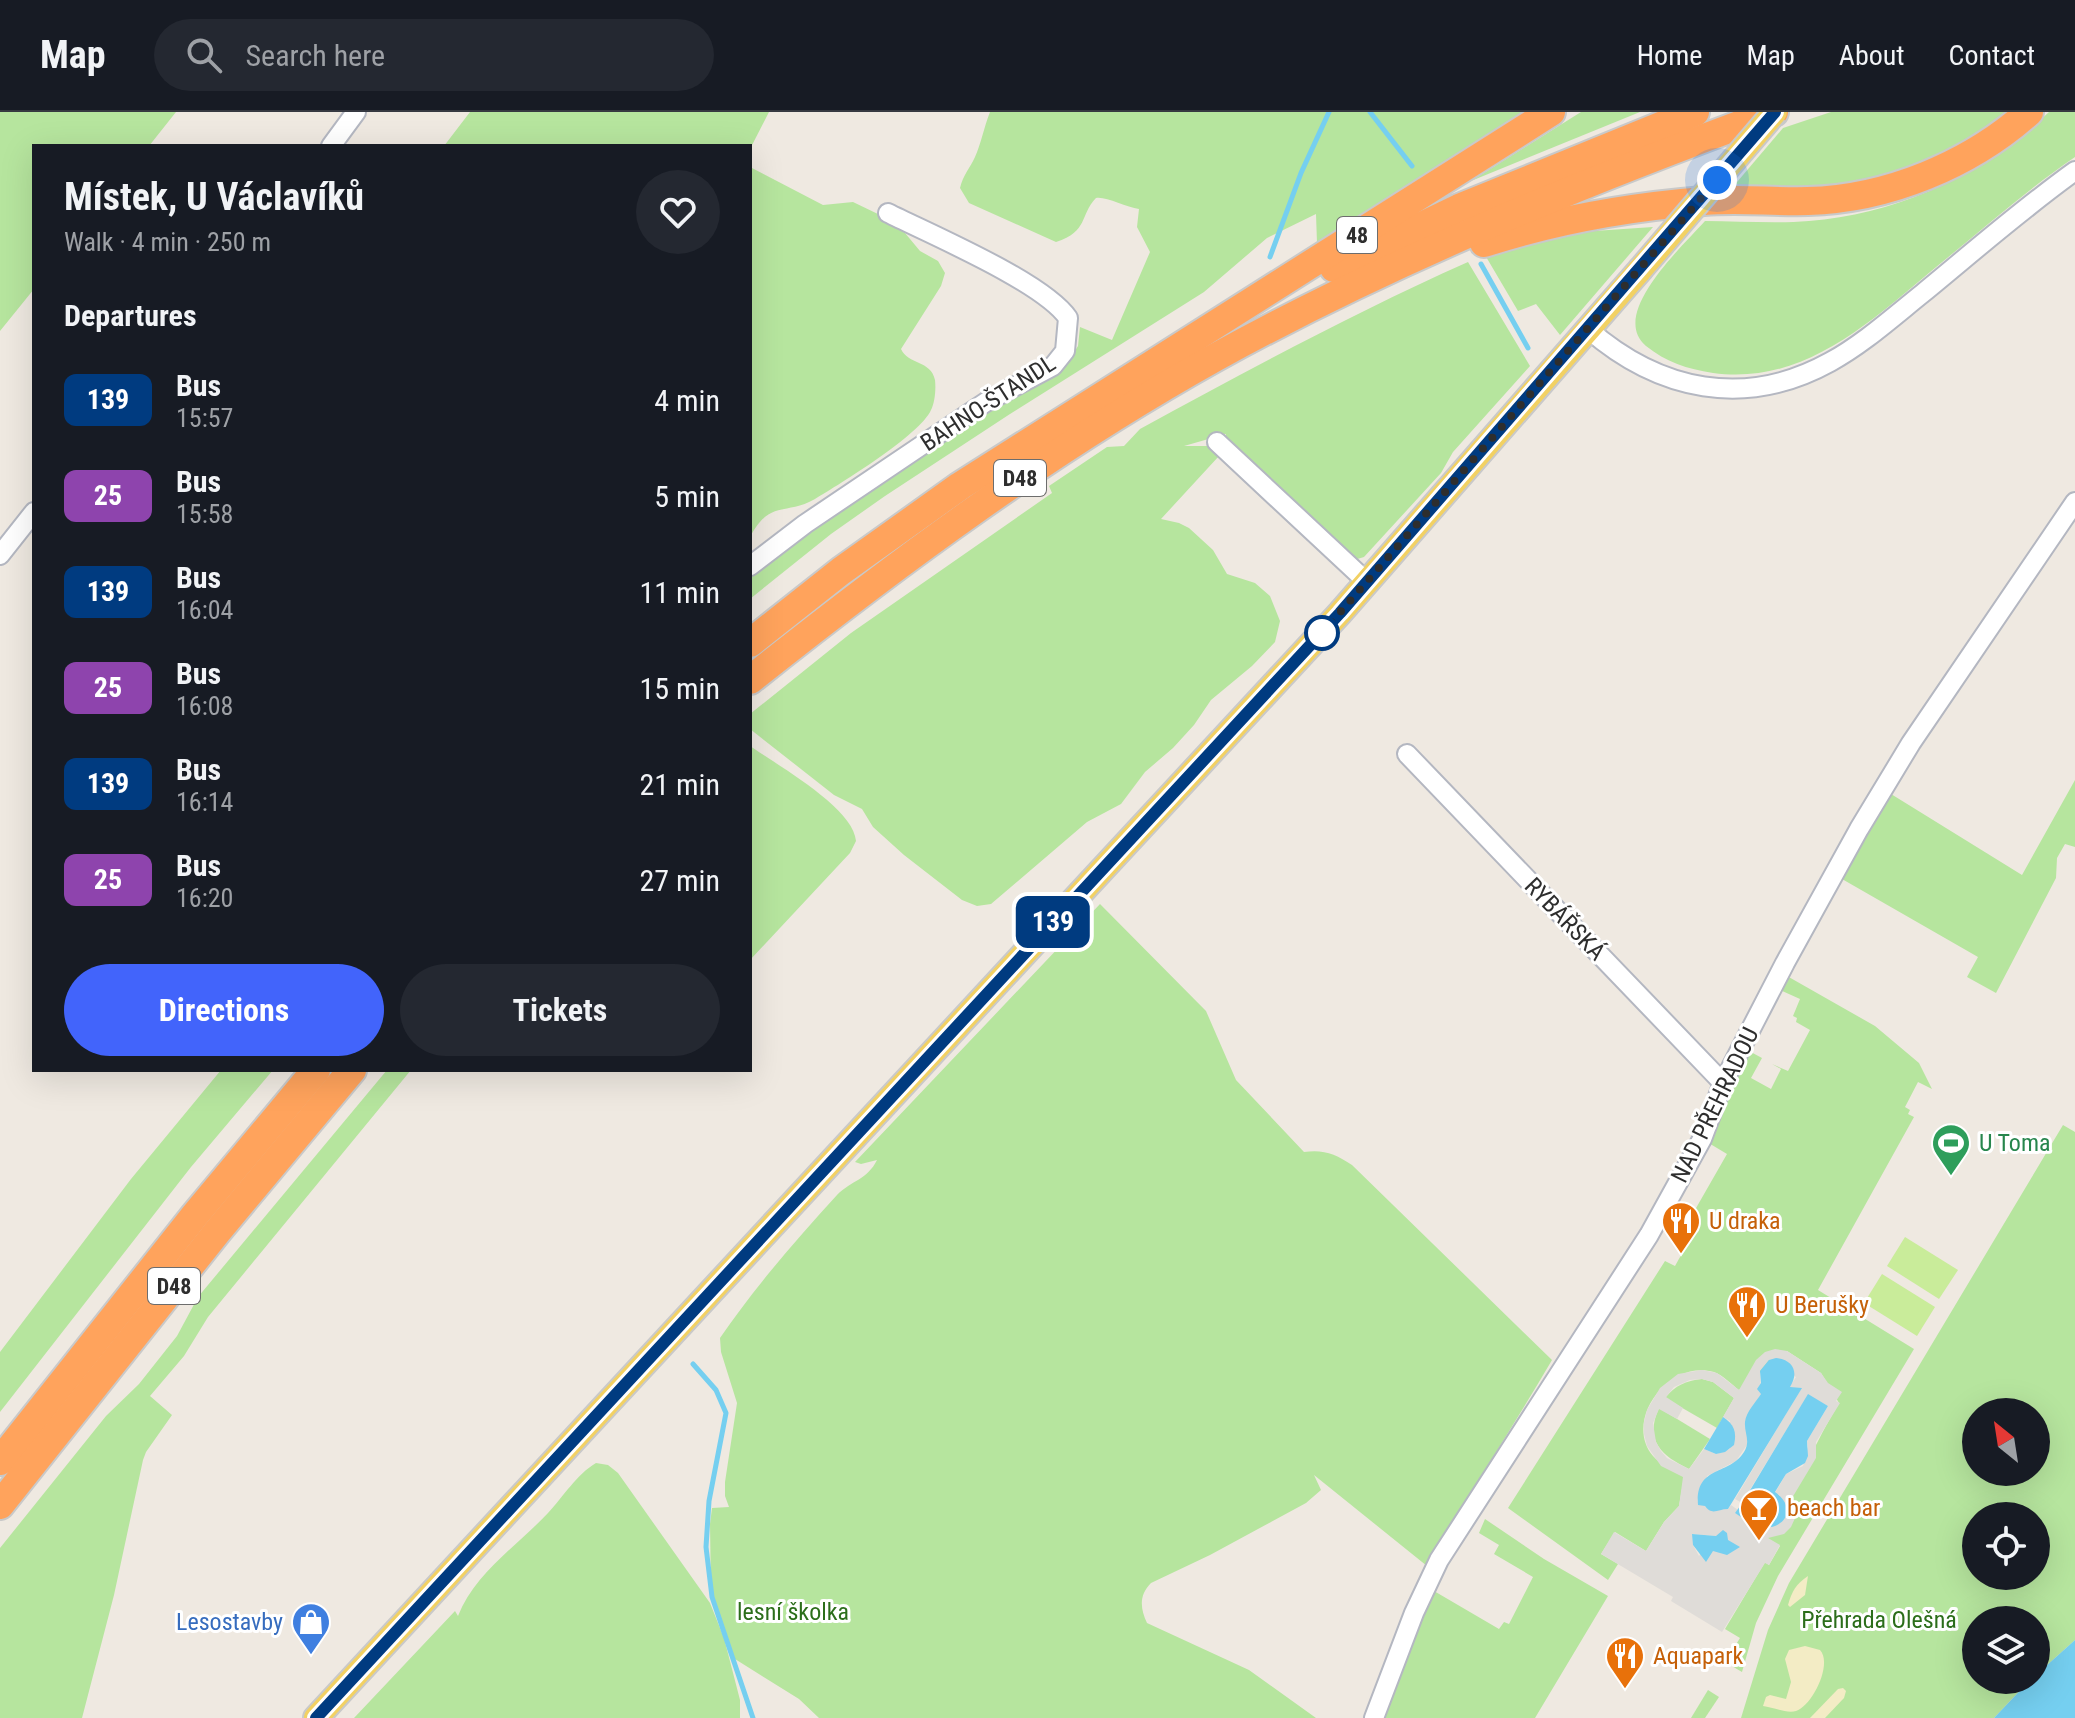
<!DOCTYPE html>
<html lang="en">
<head>
<meta charset="utf-8">
<style>
  body { margin:0; font-family:"Roboto Condensed",sans-serif; background:#242831; color:#f1f3f6; height:100vh; display:flex; flex-direction:column; font-size:30px; white-space:nowrap }
  * { box-sizing:border-box; margin:0 }
  p { font-size:26px; color:#9ea1a6 }
  .icon { flex:none; width:44px; height:44px; fill:none; stroke:currentColor; stroke-width:2; stroke-linecap:round; stroke-linejoin:round }
  .map { position:relative; flex:1; overflow:hidden }
  .details { position:absolute; left:32px; top:32px; width:720px; height:928px; display:flex; flex-direction:column; background:#171b24; border-radius:0px; box-shadow:0 8px 32px #0002 }
  .details>* { flex:none }
  .badge { padding:0 16px; border-radius:12px; font-size:28px; line-height:52px }
  .needle { width:52px; rotate:330deg }
  .buttons { position:absolute; left:1962px; top:1286px; display:grid; gap:16px }
  .buttons a { display:grid; place-items:center; width:88px; height:88px; border-radius:50%; background:#171b24; box-shadow:0 8px 32px #0002; font-size:40px }
  .you { position:absolute; width:40px; height:40px; margin:-20px; border:6px solid #fff; border-radius:50%; background:#1a73e8; box-shadow:0 0 0 12px #1a73e833 }
  .map>.badge { position:absolute; translate:-50% -50%; box-shadow:0 0 0 4px #fff }
  h2 { padding:0 32px; font-size:30px; line-height:72px }
  .round { display:grid; place-items:center; flex:none; width:84px; height:84px; border-radius:42px; background:#242831 }
  .headline { display:flex; align-items:center; justify-content:space-between; height:136px; padding:0 32px }
  h1 { font-size:38px; font-weight:700; line-height:60px }
  .action { display:flex; gap:16px; margin-top:auto; padding:16px 32px }
  .action a { flex:1; height:92px; border-radius:48px; background:#4264fb; color:#fff; font-size:32px; font-weight:700; line-height:92px; text-align:center }
  .action a+a { background:#242831; color:#f1f3f6 }
  ul { padding:0; list-style:none }
  li { display:flex; align-items:center; gap:24px; height:96px; padding:0 32px }
  li div { flex:1 }
  li b { display:block; font-size:30px }
  li em { font-style:normal }
  li .badge { min-width:88px; font-weight:700; text-align:center }
  header { display:flex; align-items:center; gap:48px; box-sizing:border-box; height:112px; padding:0 40px; background:#171b24; border-bottom:2px solid #363941 }
  header strong { font-size:38px }
  nav { display:flex; gap:44px; margin-inline-start:auto; font-size:28px }
  .search { width:560px; height:72px; background:#242831; display:flex; align-items:center; gap:20px; box-sizing:border-box; padding:0 28px; border-radius:44px; color:#9ea1a6; font-size:30px }
  .map>svg:first-child { display:block }
</style>
</head>
<body>
<header>
<strong>Map</strong>
<div class="search"><svg class="icon" aria-label="search" viewBox="0 0 24 24"><circle cx="10" cy="10" r="6"/><path d="M15 15l6 6"/></svg>Search here</div>
<nav><a>Home</a><a>Map</a><a>About</a><a>Contact</a></nav>
</header>
<div class="map">
<svg width="2075" height="1606" viewBox="0 0 2075 1606">
  <rect width="100%" height="100%" fill="#efe9e1"/>
  <g fill="#b6e59e" fill-rule="evenodd">
    <path d="M0,0H176L149,34H34V177L0,219Z"/>
    <path d="M470,0H769L750,37V34H444Z"/>
    <path d="M990,0H1528L1317,131L1316,102L1267,126L1204,180L1010,302L885,384L831,422L750,487V459L1010,282L1067,251L1078,234L1080,215L1112,228L1150,140L1137,115L1139,97C1126,95 1105,84 1096,86C1079,104 1089,119 1056,130L969,91L960,76C963,63 970,56 975,45C981,32 984,15 990,0Z"/>
    <path d="M1581,0H1640L1471,69Z"/>
    <path d="M1831,0H2010L1964,35L1877,70L1726,83L1783,16Z"/>
    <path d="M2049,0H2075V45C2028,77 1985,115 1941,151C1874,206 1806,274 1713,261C1687,257 1666,250 1646,234C1608,202 1683,134 1705,109C1739,109 1775,112 1809,109C1898,102 1985,62 2049,0Z"/>
    <path d="M750,55L823,93L853,90L880,103L905,121L920,139L938,149L945,161L941,174L901,237C908,253 931,248 935,268C936,277 935,290 931,298C920,323 840,372 815,387C785,404 770,387 750,425Z"/>
    <path d="M1653,115L1560,223L1536,192L1518,199L1485,143L1550,122Z"/>
    <path d="M1468,150L1530,254L1453,340L1441,361L1364,445L1354,448L1226,332V322L1184,334H1210L1219,344L1161,407L1179,411L1189,416L1213,438L1227,462L1255,471L1270,484L1280,509L1275,530L1252,554L1211,588L1194,613L1173,636L1145,660L1121,692L1087,710L991,792L977,794L962,788L904,743L873,715L862,697L834,683L750,617V602L851,521L1052,381L1049,374L1107,335L1124,334L1140,317C1248,258 1356,200 1468,150Z"/>
    <path d="M750,634C777,653 854,696 856,729L850,741L750,848Z"/>
    <path d="M2075,668V735L2065,732L2057,746L2056,766L1996,881L1967,865L1978,845L1842,767L1891,682L2022,763Z"/>
    <path d="M1100,792L1206,899L1236,968L1304,1040C1323,1037 1336,1042 1352,1053L1552,1248C1511,1318 1467,1385 1427,1454L1314,1363L1321,1378L1306,1391L1210,1443L1151,1471C1139,1483 1140,1496 1147,1511L1249,1558L1316,1606H819L799,1587L735,1547L711,1481L710,1412L712,1396L729,1395L725,1384V1370L737,1291L721,1240L720,1226C755,1175 795,1129 837,1083C852,1068 867,1068 877,1048L861,1052L855,1050Z"/>
    <path d="M1787,864L1875,914L1919,951L1932,977L1918,970L1905,995L1910,998L1908,1002L1914,1005L1818,1178L1914,1237L1778,1464L1756,1511L1742,1560L1725,1550L1740,1526L1725,1517L1765,1450L1769,1453L1780,1434L1767,1426C1794,1382 1812,1336 1839,1291L1821,1261L1787,1239L1739,1278C1731,1272 1723,1263 1714,1260C1668,1247 1623,1309 1653,1344C1660,1352 1674,1359 1684,1365L1679,1394L1664,1410L1646,1439L1615,1420L1601,1442L1618,1452L1608,1468L1508,1396L1665,1149L1675,1154L1685,1136L1676,1131L1727,1042L1702,1027L1749,939L1762,946L1751,966L1771,977L1781,957L1772,952L1788,959L1810,918L1796,910L1797,906L1793,904L1800,887L1780,878Z"/>
    <path d="M221,958H273L191,1055L0,1300V1240L131,1067Z"/>
    <path d="M387,958H411L208,1205L184,1244L150,1284L172,1303L146,1340L143,1348L114,1483L82,1606H0V1436L106,1304L139,1272L177,1224L198,1185Z"/>
    <path d="M2063,1013L2075,1020V1528L2036,1563V1508H1976V1568H2030L1994,1606H1741L1768,1518L1789,1471ZM1976,1300H2036V1360H1976ZM1976,1404H2036V1464H1976Z"/>
    <path d="M1702,1267L1713,1270L1734,1286L1717,1316L1665,1286C1676,1273 1685,1269 1702,1267Z"/>
    <path d="M1659,1296L1710,1327L1689,1357C1662,1344 1644,1329 1659,1296Z"/>
    <path d="M596,1351L608,1353L618,1361L710,1491L724,1526L740,1588V1606H354L455,1499L458,1504C475,1461 518,1433 548,1401C563,1385 577,1362 596,1351Z"/>
    <path d="M1485,1407L1544,1447L1608,1484L1535,1606H1378L1416,1509L1434,1479L1499,1517L1504,1510L1509,1512L1533,1465L1494,1442L1499,1433L1479,1421Z"/>
    <path d="M1708,1578L1719,1585L1705,1606H1691Z"/>
  </g>
  <g fill="#f3ecc5">
    <path d="M1808,1464L1805,1483L1790,1495L1788,1493C1792,1479 1796,1472 1808,1464Z"/>
    <path d="M1805,1534L1820,1538C1833,1552 1812,1594 1796,1599C1787,1602 1773,1595 1763,1594L1766,1585L1770,1583L1786,1587L1791,1570L1785,1547L1789,1538Z"/>
    <path d="M1843,1576L1846,1579L1844,1586L1825,1606H1810L1838,1577Z"/>
  </g>
  <g fill="#c9ec9a">
    <path d="M1905,1125L1958,1158L1939,1187L1887,1154Z"/>
    <path d="M1882,1162L1935,1195L1917,1224L1864,1191Z"/>
  </g>
  <path fill="#dfdcd8" fill-rule="evenodd" d="M1775,1237L1787,1239L1821,1261L1828,1271L1842,1280L1836,1289L1840,1291L1816,1330V1346L1792,1386L1796,1404L1791,1415L1784,1422L1768,1426L1780,1433L1769,1453L1765,1451L1722,1520L1671,1489L1673,1485L1601,1442L1614,1420L1646,1439L1664,1410L1679,1394L1683,1365L1661,1354L1647,1334L1644,1322V1310L1647,1298L1660,1276L1678,1262L1702,1258L1717,1261L1739,1278L1756,1248L1765,1240ZM1769,1248L1796,1265L1789,1276L1801,1277L1735,1387L1767,1405L1774,1402V1394L1769,1391L1765,1396L1746,1384L1808,1283L1828,1294L1807,1329L1808,1335L1803,1354L1786,1362L1775,1381L1780,1383L1772,1415L1753,1411L1735,1401L1738,1398L1731,1393L1728,1397L1706,1396L1705,1394L1707,1364L1736,1349L1747,1333V1305L1761,1282L1760,1259ZM1702,1267L1713,1270L1734,1286L1723,1305L1730,1309V1337L1716,1342L1704,1337L1689,1357L1667,1346L1661,1339L1656,1330L1653,1311L1659,1297L1677,1307L1683,1296L1666,1285L1674,1275L1690,1268ZM1693,1422L1716,1424L1699,1444L1693,1433Z"/>
  <g fill="#75cff0">
    <path d="M1776,1246C1794,1248 1799,1261 1790,1275L1802,1276L1728,1397C1718,1397 1712,1404 1705,1394L1698,1393C1695,1353 1729,1364 1744,1340C1751,1329 1744,1321 1745,1310C1746,1300 1756,1290 1761,1282L1757,1277L1761,1271L1760,1259L1769,1248Z"/>
    <path d="M1808,1282L1828,1294L1807,1329L1808,1344L1805,1351L1786,1362L1775,1380C1791,1391 1792,1409 1772,1415L1747,1409L1735,1401L1743,1390L1767,1405L1774,1402L1773,1394L1769,1392L1766,1397L1746,1385Z"/>
    <path d="M1723,1305C1734,1312 1737,1320 1734,1333L1725,1340L1716,1342L1704,1337Z"/>
    <path d="M1723,1418L1727,1421L1728,1428L1740,1435L1727,1443L1713,1439L1706,1450L1693,1433L1692,1422L1716,1424Z"/>
    <path d="M2075,1528V1606H1994L2030,1568H2036V1563Z"/>
  </g>
  <g fill="none" stroke-linecap="round" stroke-linejoin="round">
    <g stroke="#75cff0" stroke-width="5">
      <path d="M1370,0L1412,54"/>
      <path d="M1270,145L1301,61L1329,0"/>
      <path d="M1481,152L1528,236"/>
      <path d="M693,1252L716,1278L726,1301L709,1389L706,1435L712,1485L753,1606"/>
    </g>
    <defs>
      <g id="minor">
        <path d="M331,34L356,0"/>
        <path d="M1588,217C1659,279 1745,297 1830,250C1863,232 1893,205 1923,181C1973,140 2022,97 2075,59"/>
        <path d="M1217,330L1367,470"/>
        <path d="M0,443L34,400"/>
        <path d="M750,454L805,412L986,290L1053,254L1065,239L1068,206C1043,170 932,123 888,101"/>
        <path d="M1407,642L1723,971"/>
        <path d="M1374,1606L1414,1501L1439,1448L1649,1123L1702,1027L1723,971L1785,851L1859,717L1911,631L2075,390"/>
      </g>
      <path id="major" d="M316,1606L1340,501L1640,158"/>
      <g id="highway">
        <path d="M1484,131C1555,108 1629,95 1704,89C1738,86 1773,90 1808,89C1887,87 1970,53 2029,0"/>
        <path d="M1334,156L1459,96L1695,0"/>
        <path d="M750,531L841,459L960,374L1551,0"/>
        <path d="M750,568C898,450 1051,337 1216,245C1394,147 1584,70 1774,0"/>
        <path d="M0,1349L195,1103L316,958"/>
        <path d="M0,1393L217,1120L352,958"/>
      </g>
    </defs>
    <use href="#minor" stroke="#b4b7c1" stroke-width="22"/>
    <use href="#major" stroke="#c9c9c9" stroke-width="28"/>
    <use href="#highway" stroke="#c9c9c9" stroke-width="32"/>
    <use href="#minor" stroke="#fff" stroke-width="18"/>
    <use href="#major" stroke="#f2d163" stroke-width="24"/>
    <use href="#highway" stroke="#ffa35c" stroke-width="28"/>
    <defs>
      <path id="major-bridge" d="M1640,158L1775,0"/>
    </defs>
    <use href="#major-bridge" stroke="#c9c9c9" stroke-width="28" stroke-linecap="butt"/>
    <use href="#major-bridge" stroke="#f2d163" stroke-width="24"/>
  </g>
  <g fill="none" stroke-linecap="round" stroke-linejoin="round">
    <defs>
      <path id="line" d="M316,1606L1340,501L1775,0"/>
    </defs>
    <use href="#line" stroke="#fff" stroke-width="18"/>
    <use href="#line" stroke="#003b80" stroke-width="12"/>
    <path stroke="#2e2e2e" stroke-width="8" stroke-dasharray="0 14.4" d="M1322,521L1717,68"/>
  </g>
  <defs>
    <symbol id="stadium-pin" viewBox="-11 -11 22 30"><path d="M0 17L-7.5 6A9.5 9.5 0 1 1 7.5 6Z" fill="#2e9e5b" stroke="#fff"/><path d="M0-5a6.5 5 0 1 0 0 10a6.5 5 0 1 0 0-10ZM-3.5-1.8h7v3.6h-7Z" fill="#fff"/></symbol>
    <symbol id="restaurant-pin" viewBox="-11 -11 22 30"><path d="M0 17L-7.5 6A9.5 9.5 0 1 1 7.5 6Z" fill="#e8710a" stroke="#fff"/><path d="M-5-6h1v4h1v-4h1v4h1v-4h1v5L-1.5 .5V6h-2V.5L-5-1ZM5-6V6H3V1.5H1.5Q1.5-4 5-6Z" fill="#fff"/></symbol>
    <symbol id="bar-pin" viewBox="-11 -11 22 30"><path d="M0 17L-7.5 6A9.5 9.5 0 1 1 7.5 6Z" fill="#e8710a" stroke="#fff"/><path d="M-6-5H6L.8 .8V4.5H3.5V6h-7V4.5H-.8V.8Z" fill="#fff"/></symbol>
    <symbol id="shop-pin" viewBox="-11 -11 22 30"><path d="M0 17L-7.5 6A9.5 9.5 0 1 1 7.5 6Z" fill="#3f7fe0" stroke="#fff"/><path d="M-5-2.5h2.3a2.7 3.5 0 0 1 5.4 0H5L5.5 6h-11ZM-1.5-2.5h3a1.5 2.3 0 0 0-3 0Z" fill="#fff"/></symbol>
  </defs>
  <g fill-rule="evenodd">
    <use href="#stadium-pin" x="1929" y="1009" width="44" height="60"/>
    <use href="#restaurant-pin" x="1659" y="1087" width="44" height="60"/>
    <use href="#restaurant-pin" x="1725" y="1171" width="44" height="60"/>
    <use href="#bar-pin" x="1737" y="1374" width="44" height="60"/>
    <use href="#shop-pin" x="289" y="1488" width="44" height="60"/>
    <use href="#restaurant-pin" x="1603" y="1522" width="44" height="60"/>
  </g>
  <circle fill="#fff" stroke="#003b80" stroke-width="4" cx="1322" cy="521" r="16"/>
  <g text-anchor="middle" dominant-baseline="central" stroke-width="6" stroke-linejoin="round" paint-order="stroke">
    <g fill="#fff" stroke="#6d6d6d" stroke-width="2">
      <rect x="1337" y="105" width="40" height="36" rx="6"/>
      <rect x="994" y="348" width="52" height="36" rx="6"/>
      <rect x="148" y="1156" width="52" height="36" rx="6"/>
    </g>
    <g font-size="22" font-weight="bold" fill="#2e2e2e">
      <text x="1357" y="123">48</text>
      <text x="1020" y="366">D48</text>
      <text x="174" y="1174">D48</text>
    </g>
    <g font-size="24" fill="#2e2e2e" stroke="#fff">
      <text transform="translate(988 291) rotate(-33)">BAHNO-ŠTANDL</text>
      <text transform="translate(1565 807) rotate(46)">RYBÁŘSKÁ</text>
      <text transform="translate(1715 993) rotate(-64)">NAD PŘEHRADOU</text>
    </g>
    <g font-size="24" fill="#27864d" stroke="#fff" text-anchor="start">
      <text x="1979" y="1031">U Toma</text>
    </g>
    <g font-size="24" fill="#c56008" stroke="#fff" text-anchor="start">
      <text x="1709" y="1109">U draka</text>
      <text x="1775" y="1193">U Berušky</text>
      <text x="1787" y="1396">beach bar</text>
      <text x="1653" y="1544">Aquapark</text>
    </g>
    <g font-size="24" fill="#2c6e1b" stroke="#fff">
      <text x="793" y="1500">lesní školka</text>
      <text x="1879" y="1508">Přehrada Olešná</text>
    </g>
    <g font-size="24" fill="#366cbe" stroke="#fff" text-anchor="end">
      <text x="283" y="1510">Lesostavby</text>
    </g>
  </g>
</svg>
<div class="buttons">
<a><svg class="needle" viewBox="-14 -14 28 28"><path d="M0-13l5 13h-10z" fill="#e53935"/><path d="M0 13l5-13h-10z" fill="#9ea1a6"/></svg></a>
<a><svg class="icon" aria-label="locate" viewBox="0 0 24 24"><circle cx="12" cy="12" r="6"/><path d="M12 2v4M12 18v4M2 12h4M18 12h4"/></svg></a>
<a><svg class="icon" aria-label="layers" viewBox="0 0 24 24"><path d="M12 4l9 5-9 5-9-5zM3 14l9 5 9-5"/></svg></a>
</div>
<div class="you" style="left:1717px;top:68px"></div>
<b class="badge" style="left:1053px;top:810px;background:#003b80;color:#fff">139</b>
<section class="details">
<div class="headline"><div><h1>Místek, U Václavíků</h1><p>Walk · 4 min · 250 m</p></div><a class="round"><svg class="icon" aria-label="heart" viewBox="0 0 24 24"><path d="M12 20l-8-8c-3-5 5-10 8-4 3-6 11-1 8 4z"/></svg></a></div>
<h2>Departures</h2>
<ul>
<li><span class="badge" style="background:#003b80;color:#fff">139</span><div><b>Bus</b><p>15:57</p></div><em>4 min</em></li>
<li><span class="badge" style="background:#8e44ad;color:#fff">25</span><div><b>Bus</b><p>15:58</p></div><em>5 min</em></li>
<li><span class="badge" style="background:#003b80;color:#fff">139</span><div><b>Bus</b><p>16:04</p></div><em>11 min</em></li>
<li><span class="badge" style="background:#8e44ad;color:#fff">25</span><div><b>Bus</b><p>16:08</p></div><em>15 min</em></li>
<li><span class="badge" style="background:#003b80;color:#fff">139</span><div><b>Bus</b><p>16:14</p></div><em>21 min</em></li>
<li><span class="badge" style="background:#8e44ad;color:#fff">25</span><div><b>Bus</b><p>16:20</p></div><em>27 min</em></li>
</ul>
<div class="action"><a>Directions</a><a>Tickets</a></div>
</section>
</div>
</body>
</html>
